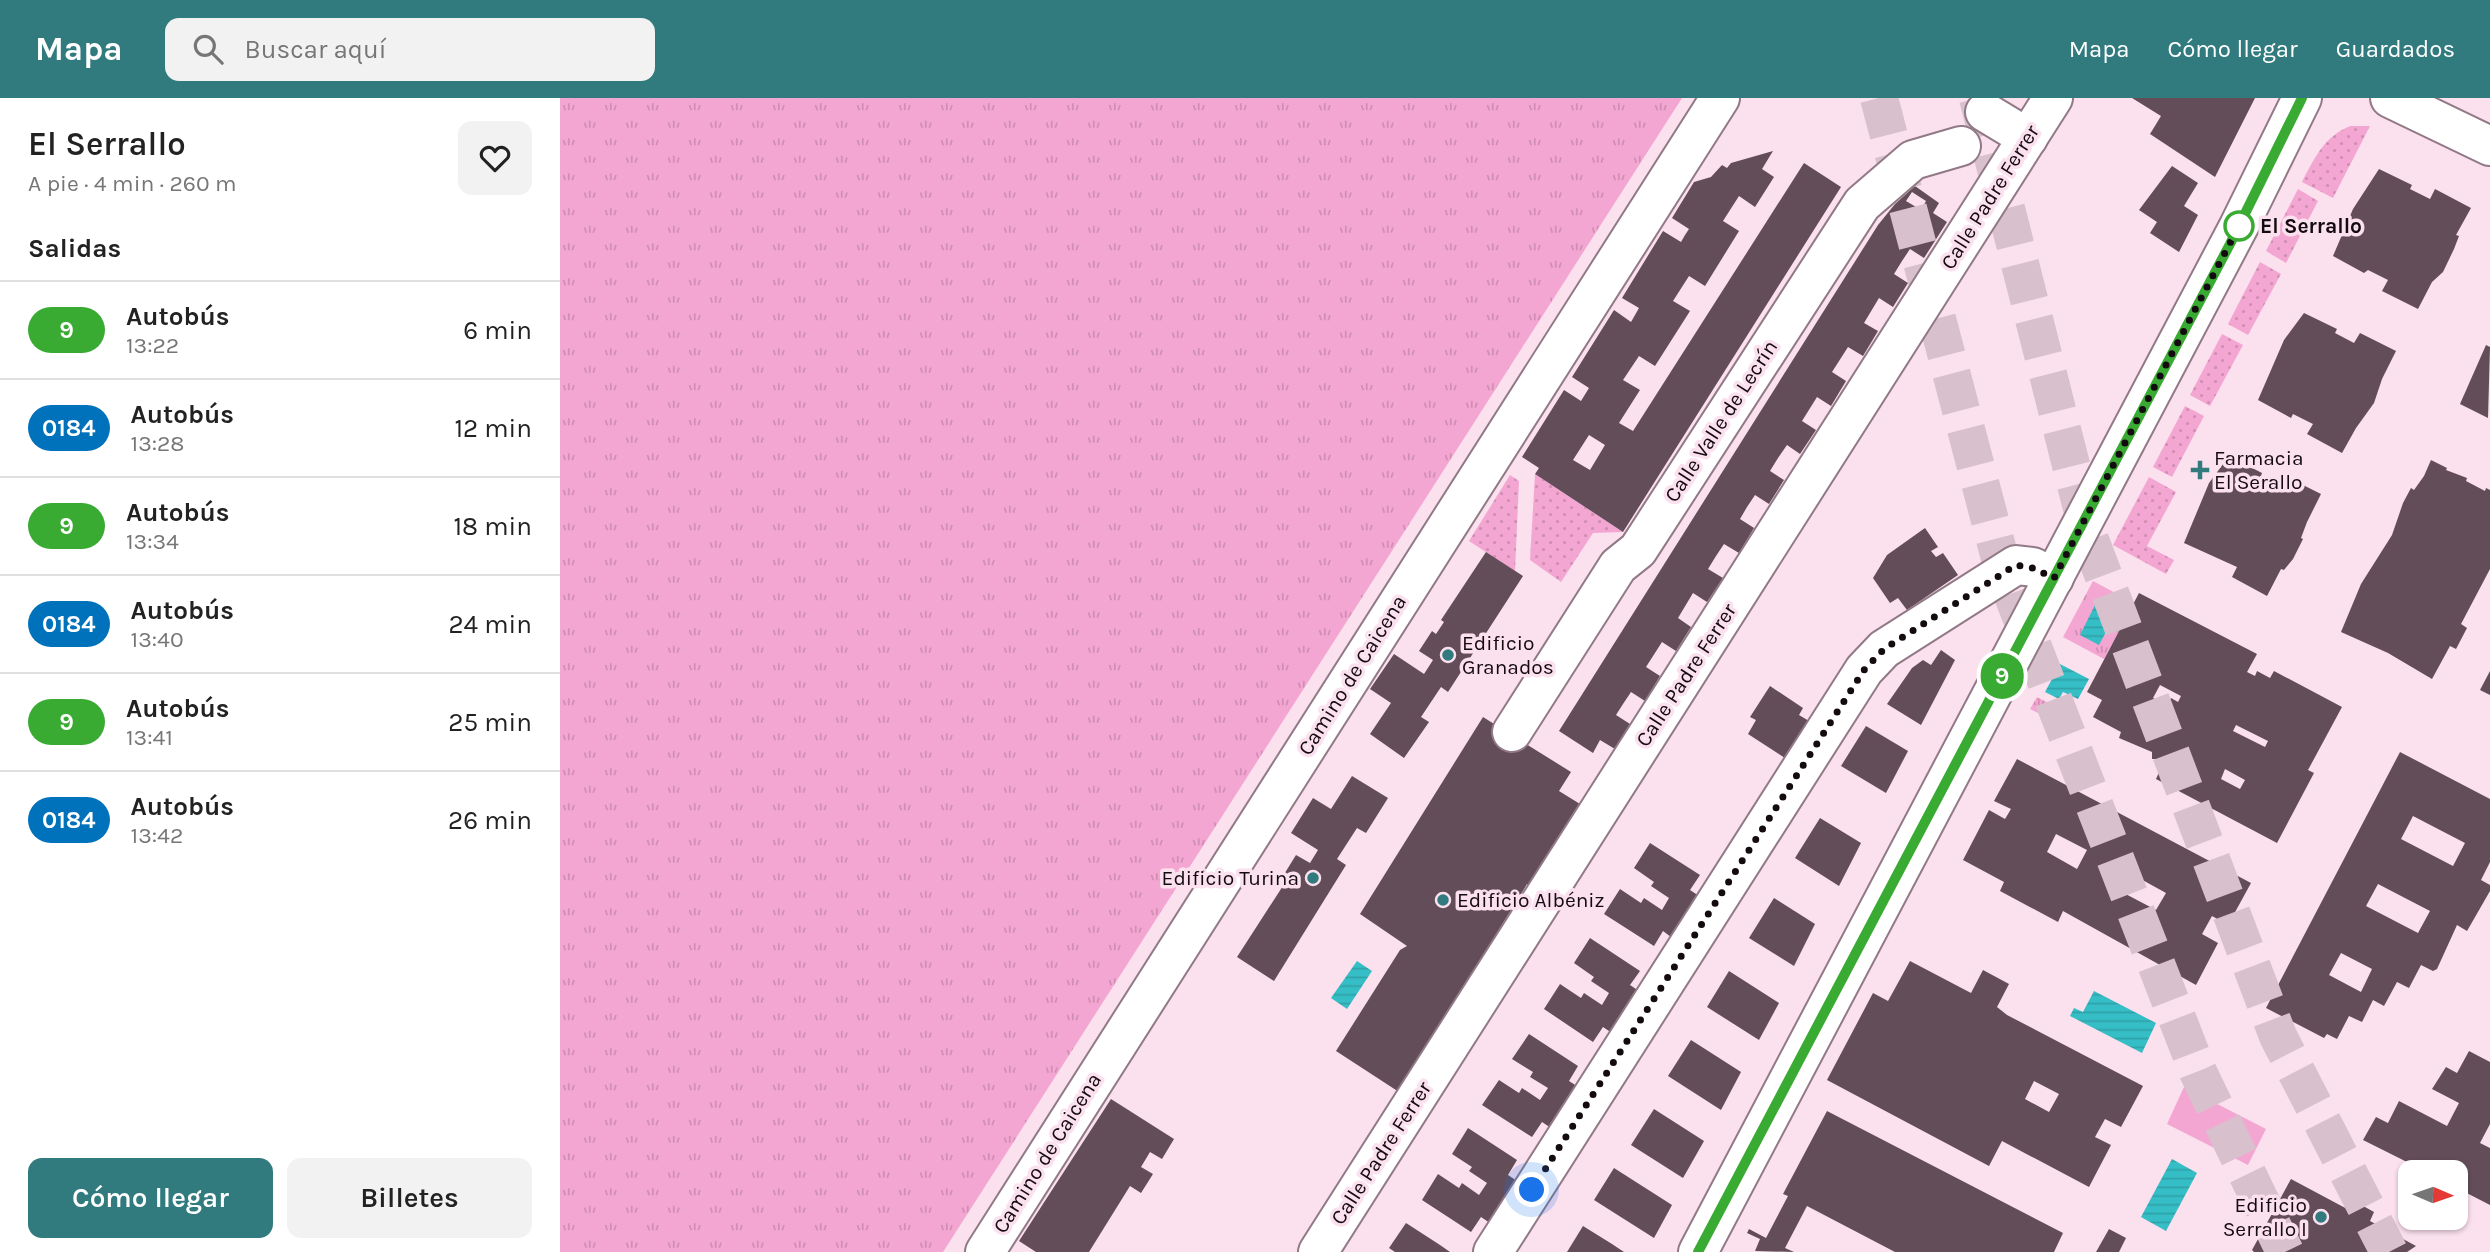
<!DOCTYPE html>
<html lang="es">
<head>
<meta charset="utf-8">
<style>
  body { margin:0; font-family:Karla,sans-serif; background:#f2f2f2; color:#222; height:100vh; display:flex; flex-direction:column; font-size:26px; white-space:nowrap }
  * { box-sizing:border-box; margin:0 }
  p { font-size:23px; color:#767676 }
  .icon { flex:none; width:38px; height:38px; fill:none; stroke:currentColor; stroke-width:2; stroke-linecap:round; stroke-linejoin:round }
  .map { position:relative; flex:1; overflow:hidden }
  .side { display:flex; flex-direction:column; background:#fff; width:560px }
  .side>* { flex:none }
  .badge { padding:0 14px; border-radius:23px; font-size:24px; line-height:46px }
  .needle { width:46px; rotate:92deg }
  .tools { position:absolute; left:1838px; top:1062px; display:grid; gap:14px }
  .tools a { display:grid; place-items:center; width:70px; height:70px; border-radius:14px; background:#fff; box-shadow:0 2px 5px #0004; font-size:35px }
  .you { position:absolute; width:35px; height:35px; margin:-18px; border:5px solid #fff; border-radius:50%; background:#1a73e8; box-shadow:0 0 0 10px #1a73e833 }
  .map>.badge { position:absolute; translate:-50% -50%; box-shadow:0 0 0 4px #fff }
  h2 { padding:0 28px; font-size:26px; line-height:63px }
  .round { display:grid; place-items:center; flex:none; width:74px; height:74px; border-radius:14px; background:#f2f2f2 }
  .headline { display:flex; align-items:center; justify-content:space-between; height:119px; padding:0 28px }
  h1 { font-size:33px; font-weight:600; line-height:52px }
  .action { display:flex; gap:14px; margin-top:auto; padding:14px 28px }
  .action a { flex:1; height:80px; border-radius:14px; background:#317b7f; color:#fff; font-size:28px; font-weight:600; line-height:80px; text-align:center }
  .action a+a { background:#f2f2f2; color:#222 }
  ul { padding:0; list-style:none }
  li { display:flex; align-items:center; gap:21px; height:98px; padding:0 28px; border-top:2px solid #e0e0e0 }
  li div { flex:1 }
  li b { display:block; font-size:26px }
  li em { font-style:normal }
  li .badge { min-width:77px; font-weight:700; text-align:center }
  header { display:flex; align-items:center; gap:42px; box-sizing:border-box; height:98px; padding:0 35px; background:#317b7f; color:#fff }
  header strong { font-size:33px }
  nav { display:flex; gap:38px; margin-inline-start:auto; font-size:24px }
  .search { width:490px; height:63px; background:#f2f2f2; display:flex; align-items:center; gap:18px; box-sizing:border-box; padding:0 24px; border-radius:14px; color:#767676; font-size:26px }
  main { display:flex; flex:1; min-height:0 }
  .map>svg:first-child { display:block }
</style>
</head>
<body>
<header>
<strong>Mapa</strong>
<div class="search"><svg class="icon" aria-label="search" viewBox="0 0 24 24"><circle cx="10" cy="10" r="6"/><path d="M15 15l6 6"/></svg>Buscar aquí</div>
<nav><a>Mapa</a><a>Cómo llegar</a><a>Guardados</a></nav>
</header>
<main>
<section class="side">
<div class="headline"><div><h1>El Serrallo</h1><p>A pie · 4 min · 260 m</p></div><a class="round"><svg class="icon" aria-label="heart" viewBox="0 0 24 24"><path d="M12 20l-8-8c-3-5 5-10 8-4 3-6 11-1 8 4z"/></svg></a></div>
<h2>Salidas</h2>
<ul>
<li><span class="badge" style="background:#39ab33;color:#fff">9</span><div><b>Autobús</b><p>13:22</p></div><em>6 min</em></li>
<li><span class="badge" style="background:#0072bc;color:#fff">0184</span><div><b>Autobús</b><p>13:28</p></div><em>12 min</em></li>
<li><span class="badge" style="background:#39ab33;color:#fff">9</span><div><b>Autobús</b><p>13:34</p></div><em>18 min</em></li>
<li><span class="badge" style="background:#0072bc;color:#fff">0184</span><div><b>Autobús</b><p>13:40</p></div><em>24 min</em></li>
<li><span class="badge" style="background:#39ab33;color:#fff">9</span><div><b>Autobús</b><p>13:41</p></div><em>25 min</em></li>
<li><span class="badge" style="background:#0072bc;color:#fff">0184</span><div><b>Autobús</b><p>13:42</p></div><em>26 min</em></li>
</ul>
<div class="action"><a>Cómo llegar</a><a>Billetes</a></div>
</section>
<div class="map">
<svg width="1930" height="1154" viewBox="0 0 1930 1154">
  <defs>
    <pattern id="grass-tufts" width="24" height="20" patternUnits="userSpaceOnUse" patternTransform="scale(1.75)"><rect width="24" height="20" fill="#f4a6d2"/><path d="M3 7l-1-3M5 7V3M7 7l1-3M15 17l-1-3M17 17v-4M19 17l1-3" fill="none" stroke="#d08eb3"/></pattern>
    <pattern id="garden-dots" width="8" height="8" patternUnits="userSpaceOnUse" patternTransform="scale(1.75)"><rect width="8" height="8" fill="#f4a6d2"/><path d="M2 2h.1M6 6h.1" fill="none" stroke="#d08eb3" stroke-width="1.8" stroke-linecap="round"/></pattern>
    <pattern id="water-rules" width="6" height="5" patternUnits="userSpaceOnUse" patternTransform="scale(1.75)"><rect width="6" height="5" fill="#36bec6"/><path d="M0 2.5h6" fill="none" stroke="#2fa2a9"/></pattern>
  </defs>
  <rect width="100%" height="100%" fill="#fbe0ee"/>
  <g fill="url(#grass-tufts)">
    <path d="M0,0H1122L383,1154H0Z"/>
    <path d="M1533,483L1574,505L1544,561L1503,539Z"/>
    <path d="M1477,599L1515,619L1509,630L1470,611Z"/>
  </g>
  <g fill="url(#garden-dots)">
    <path d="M1790,28H1810L1773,100L1742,84C1755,59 1764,39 1790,28Z"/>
    <path d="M1738,91L1758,103L1726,165L1706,153Z"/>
    <path d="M1700,164L1721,176L1688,237L1668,226Z"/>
    <path d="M1662,236L1683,247L1650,308L1630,297Z"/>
    <path d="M1625,308L1644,318L1612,379L1593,369Z"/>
    <path d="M975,376L1063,434L1033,435L1001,484L970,462Z"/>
    <path d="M950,377L959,383L955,473L909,443Z"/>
    <path d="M1589,379L1616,394L1587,448L1614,462L1606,476L1553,447Z"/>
  </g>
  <path fill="#f4a6d2" d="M1624,989L1706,1031L1688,1067L1607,1026Z"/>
  <g fill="url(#water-rules)">
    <path d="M1538,501L1558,511L1539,547L1520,537Z"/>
    <path d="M1500,566L1529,581L1518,601L1503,594L1499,601L1485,594Z"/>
    <path d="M797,863L812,873L787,911L771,900Z"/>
    <path d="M1534,893L1596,925L1582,955L1510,918L1514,910L1523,914Z"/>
    <path d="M1612,1061L1637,1075L1606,1133L1581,1119Z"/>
  </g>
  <g fill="#634d59" fill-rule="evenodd">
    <path d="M1572,0H1695L1655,79L1590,36L1601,18Z"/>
    <path d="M1213,53L1202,71L1214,79L1195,109L1179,98L1163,123L1179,133L1145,188L1129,178L1113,203L1130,213L1095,268L1079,258L1063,282L1080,292L1059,325L1073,333L1244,65L1281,89L1063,434L975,376L979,370L962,359L1004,292L1021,303L1029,290L1012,279L1054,212L1071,224L1079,210L1062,200L1103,133L1121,144L1125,137L1129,131L1112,120L1134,84L1151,79L1162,67L1167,70L1171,65ZM1029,337L1045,347L1030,372L1013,362Z"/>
    <path d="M1612,68L1638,85L1624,108L1638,117L1619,154L1590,135L1597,124L1579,112Z"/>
    <path d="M1819,71L1852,87L1850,91L1870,101L1875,91L1911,110L1896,137L1899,138L1894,151L1883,174L1872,184L1858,211L1822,193L1828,182L1808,172L1804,175L1773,158L1793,111Z"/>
    <path d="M1355,88L1379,105L1373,115L1387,124L1364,160L1350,151L1342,163L1334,176L1348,185L1333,209L1319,200L1304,225L1318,233L1303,258L1288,249L1272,274L1286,283L1271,308L1257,299L1242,323L1256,332L1240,356L1227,347L1218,360L1210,373L1224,382L1209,406L1195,397L1187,409L1180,421L1194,430L1179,455L1164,446L1156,458L1148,471L1163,480L1147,504L1133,495L1118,520L1131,529L1116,553L1102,544L1086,569L1100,578L1085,603L1071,594L1063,606L1056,617L1070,626L1055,651L1040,642L1033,655L999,633L1318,127L1335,106ZM1352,94L1366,103L1361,112L1346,103Z"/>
    <path d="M1744,215L1777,231L1775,235L1794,245L1800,235L1836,253L1822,281L1814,305L1796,330L1782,355L1747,336L1753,326L1733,316L1731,320L1698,302L1724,242Z"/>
    <path d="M1926,247L1930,249L1928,320L1900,306Z"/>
    <path d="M1669,358L1702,375L1701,378L1720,389L1725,378L1761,396L1747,424L1741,440L1743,441L1733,461L1724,472L1721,471L1707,498L1672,479L1677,469L1624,445L1649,385Z"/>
    <path d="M1871,362L1887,370L1886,372L1907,380L1906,383L1925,393L1926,390L1930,392V471L1901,526L1907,530L1896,551L1890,548L1872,581L1828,555L1781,534L1801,486L1832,437L1843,405L1851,390L1854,392L1864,378Z"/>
    <path d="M1365,430L1378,449L1371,453L1376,459L1383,455L1398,477L1347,512L1338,500L1330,505L1313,480L1327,457Z"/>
    <path d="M926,454L963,478L888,594L881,589L861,619L869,624L844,660L810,636L831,605L810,591L834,556L864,576L873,562L859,553L872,533L876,536L884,524L881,522Z"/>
    <path d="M1579,495L1697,556L1687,574L1695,578L1697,573L1710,580L1714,573L1782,609L1748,672L1754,675L1717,745L1596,681L1605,661H1592V654L1559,640L1561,634L1533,619L1542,602L1527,594ZM1600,587L1621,598L1618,604L1611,600L1607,607L1593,600ZM1676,627L1708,643L1705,649L1673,633ZM1665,671L1685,682L1680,691L1661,681Z"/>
    <path d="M1381,552L1395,562L1361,627L1327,606L1352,570L1363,562L1371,567Z"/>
    <path d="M1930,573V597L1920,592Z"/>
    <path d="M1210,588L1243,610L1239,617L1249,623L1225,660L1188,636L1196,622L1190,619Z"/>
    <path d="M923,619L1011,674L999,693L1020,706L969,788L967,786L839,994L776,953L840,852L847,848L800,816Z"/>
    <path d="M1306,628L1348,653L1326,695L1281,668Z"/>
    <path d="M1840,654L1930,701V764L1921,782L1930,787V793L1907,833L1897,827L1877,871L1873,873L1861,867L1849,890L1837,884L1824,908L1813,902L1802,924L1789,918L1777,941L1767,936L1764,940L1706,910ZM1853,718L1905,745L1893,768L1841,741ZM1818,786L1870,813L1858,835L1806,808ZM1781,855L1812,871L1801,894L1769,877Z"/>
    <path d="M1457,661L1691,785L1668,827L1652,818L1642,836L1658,845L1636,887L1503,813L1498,824L1440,793L1444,784L1403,762L1429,712L1445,721L1451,711L1434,703ZM1496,736L1527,752L1517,771L1487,754ZM1568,774L1606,795L1596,812L1558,792Z"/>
    <path d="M792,678L828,700L806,735L797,730L777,761L786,767L714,883L677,859L728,780L723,778L736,757L750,765L758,752L731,735L753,700L771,711Z"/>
    <path d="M1260,720L1301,745L1279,788L1235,760Z"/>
    <path d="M1090,745L1140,777L1130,792L1142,800L1115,842L1103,833L1094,848L1044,816L1060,791L1081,805L1084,800L1102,812L1109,800L1091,788L1094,784L1074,770Z"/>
    <path d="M1214,800L1255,826L1234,868L1189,840Z"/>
    <path d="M1030,840L1080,873L1070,887L1082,895L1055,937L1043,929L1033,944L984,911L1000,886L1021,900L1024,895L1042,907L1049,895L1031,883L1034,879L1014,865Z"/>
    <path d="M1350,863L1411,895L1423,872L1449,886L1437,909L1447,917L1583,988L1561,1029L1545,1021L1535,1039L1551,1047L1529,1089L1442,1043L1429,1068L1267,982L1313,895L1328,903ZM1474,983L1499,996L1489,1014L1465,1001Z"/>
    <path d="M1169,873L1219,905L1199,942L1147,909Z"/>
    <path d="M969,936L1018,968L1009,983L1020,990L994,1032L982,1024L972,1039L922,1007L939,982L959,995L962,990L980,1002L988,990L970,979L973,974L952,961Z"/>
    <path d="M1131,942L1181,974L1161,1012L1108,978Z"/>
    <path d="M1909,953L1930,964V1026L1920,1045L1930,1050V1107L1895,1089V1074H1867L1803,1042L1816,1019L1828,1025L1839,1003L1887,1028L1899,1005L1872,991L1886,969L1897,975Z"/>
    <path d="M551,1001L614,1041L602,1061L590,1054L581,1069L593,1076L581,1095L570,1088L529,1154H476L459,1143Z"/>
    <path d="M1094,1011L1144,1043L1123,1080L1071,1047Z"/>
    <path d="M1267,1013L1503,1135L1494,1154H1335L1247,1108L1225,1150L1234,1154L1195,1153L1200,1141L1187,1135L1189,1131L1206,1140L1228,1098L1223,1096Z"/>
    <path d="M908,1030L957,1062L948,1077L960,1085L933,1127L921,1119L911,1134L862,1102L878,1076L899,1090L902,1085L919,1097L927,1085L909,1073L912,1069L892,1056Z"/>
    <path d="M1054,1070L1112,1107L1094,1140L1034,1102Z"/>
    <path d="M1731,1081L1789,1112L1793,1104H1796L1814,1114L1810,1123L1856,1148L1847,1154H1694L1692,1152Z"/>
    <path d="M846,1125L880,1147L890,1154H835L829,1150Z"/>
    <path d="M1023,1128L1052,1146L1064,1154H1007Z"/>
    <path d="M1549,1131L1566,1140L1559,1154H1536Z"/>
  </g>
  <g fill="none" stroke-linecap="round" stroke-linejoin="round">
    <g stroke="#d8c0cd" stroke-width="38" stroke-dasharray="38 19" stroke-linecap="butt">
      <path d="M1319,0L1443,472L1638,974L1725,1154"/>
      <path d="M1418,0L1530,442L1718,938L1829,1154"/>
    </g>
    <defs>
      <g id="minor">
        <path d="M1830,0L1930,48"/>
        <path d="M1425,14L1468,40"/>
        <path d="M952,634L1058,468L1078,452L1302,106L1353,62L1401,48"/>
        <path d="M425,1154L1160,0"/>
        <path d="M758,1154L1493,0"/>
        <path d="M933,1154L1304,572L1324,551L1456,467L1473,469L1494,480"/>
        <path d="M1138,1154L1679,128L1742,0"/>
      </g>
    </defs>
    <use href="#minor" stroke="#917986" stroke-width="42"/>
    <use href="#minor" stroke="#fff" stroke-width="38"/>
  </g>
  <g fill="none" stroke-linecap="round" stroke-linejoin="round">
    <defs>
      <path id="line" d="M1138,1154L1670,146L1742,0"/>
    </defs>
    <use href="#line" stroke="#fff" stroke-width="16"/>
    <use href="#line" stroke="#39ab33" stroke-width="10"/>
    <path stroke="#140b10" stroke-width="7" stroke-dasharray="0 12.6" d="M972,1092L1304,572L1324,551L1456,467L1473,470L1494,480L1679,128"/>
  </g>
  <circle fill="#fff" stroke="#39ab33" stroke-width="3.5" cx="1679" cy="128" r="14"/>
  <g fill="#317b7f" stroke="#fbe0ee" stroke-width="2.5">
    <path d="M1636.5 361.5h7v7h7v7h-7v7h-7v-7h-7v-7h7z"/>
    <circle cx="888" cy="557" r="7"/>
    <circle cx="753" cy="780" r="7"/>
    <circle cx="883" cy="802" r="7"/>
    <circle cx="1761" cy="1119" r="7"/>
  </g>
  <g text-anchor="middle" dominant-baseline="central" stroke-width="7" stroke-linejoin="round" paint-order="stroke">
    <g font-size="21" fill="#140b10" stroke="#fbe0ee">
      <text transform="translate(1430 99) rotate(-58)">Calle Padre Ferrer</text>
      <text transform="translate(1161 323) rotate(-57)">Calle Valle de Lecrín</text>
      <text transform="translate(792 577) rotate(-58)">Camino de Caicena</text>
      <text transform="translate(1126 577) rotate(-57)">Calle Padre Ferrer</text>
      <text transform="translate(487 1055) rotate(-58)">Camino de Caicena</text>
      <text transform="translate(821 1055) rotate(-57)">Calle Padre Ferrer</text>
    </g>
    <g font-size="21" font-weight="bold" fill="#140b10" stroke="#fbe0ee" text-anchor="start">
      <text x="1700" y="128">El Serrallo</text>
    </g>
    <g font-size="21" fill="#140b10" stroke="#fbe0ee" text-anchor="start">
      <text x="1654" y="360">Farmacia<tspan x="1654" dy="24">El Serallo</tspan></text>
      <text x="902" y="545">Edificio<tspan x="902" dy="24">Granados</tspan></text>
      <text x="739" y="780" text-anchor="end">Edificio Turina</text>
      <text x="897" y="802">Edificio Albéniz</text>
      <text x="1747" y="1107" text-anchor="end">Edificio<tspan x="1747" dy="24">Serrallo I</tspan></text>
    </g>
  </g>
</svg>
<div class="tools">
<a><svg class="needle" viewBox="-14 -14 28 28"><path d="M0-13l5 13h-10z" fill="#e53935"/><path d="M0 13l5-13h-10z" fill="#767676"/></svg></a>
</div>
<div class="you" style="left:972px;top:1092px"></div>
<b class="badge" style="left:1442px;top:578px;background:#39ab33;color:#fff">9</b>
</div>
</main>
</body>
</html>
